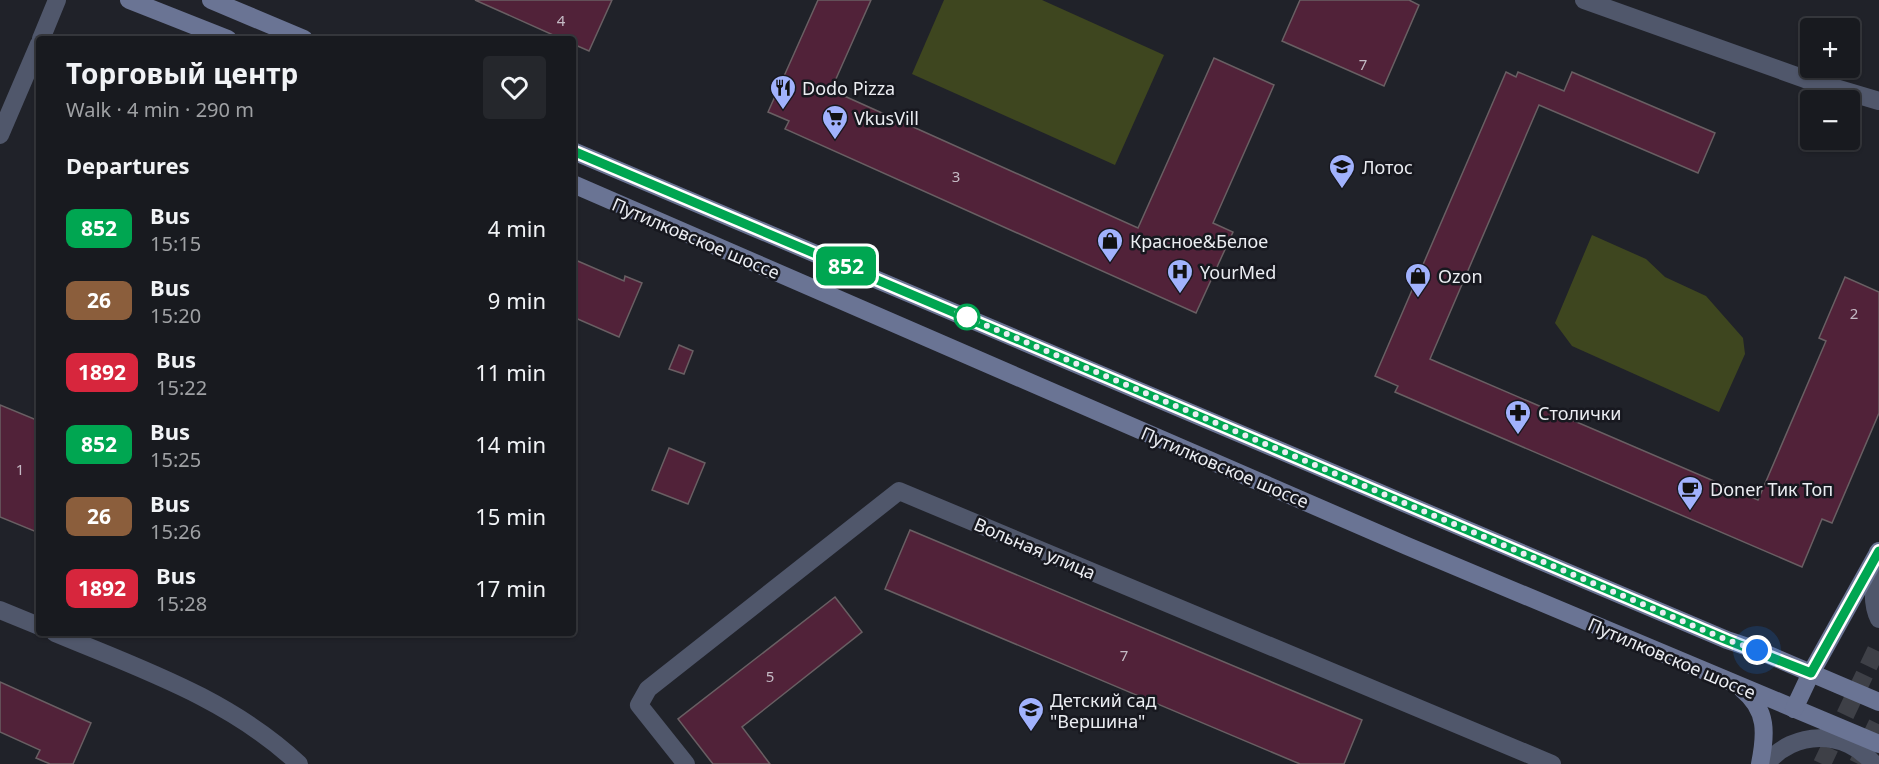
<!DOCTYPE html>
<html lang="en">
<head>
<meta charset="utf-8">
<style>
  body { margin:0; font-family:"Noto Sans",sans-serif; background:#25272c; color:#f1f3f6; height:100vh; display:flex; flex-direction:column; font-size:22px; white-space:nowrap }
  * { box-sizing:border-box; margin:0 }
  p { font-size:20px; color:#9fa1a4 }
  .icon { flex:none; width:33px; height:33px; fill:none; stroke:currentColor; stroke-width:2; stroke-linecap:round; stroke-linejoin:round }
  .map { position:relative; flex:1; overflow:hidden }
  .drawer { position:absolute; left:36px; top:36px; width:540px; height:600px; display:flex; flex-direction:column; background:#181a1f; border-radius:6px; box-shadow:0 2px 4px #0004,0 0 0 2px #36383d }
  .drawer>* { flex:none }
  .badge { padding:0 12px; border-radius:9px; font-size:21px; line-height:39px }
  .buttons { position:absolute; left:1800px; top:18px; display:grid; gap:12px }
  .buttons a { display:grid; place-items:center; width:60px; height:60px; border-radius:6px; background:#181a1f; box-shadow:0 2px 4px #0004,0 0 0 2px #36383d; font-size:30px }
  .you { position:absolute; width:30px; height:30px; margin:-15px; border:4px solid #fff; border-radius:50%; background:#1a73e8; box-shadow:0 0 0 9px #1a73e833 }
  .map>.badge { position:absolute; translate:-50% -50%; box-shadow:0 0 0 3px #fff }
  h2 { padding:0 30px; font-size:22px; line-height:54px }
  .round { display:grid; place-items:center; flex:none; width:63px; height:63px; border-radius:6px; background:#25272c }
  .overview { display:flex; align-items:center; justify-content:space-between; height:102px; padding:0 30px }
  h1 { font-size:28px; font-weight:700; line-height:45px }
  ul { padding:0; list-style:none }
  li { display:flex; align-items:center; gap:18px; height:72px; padding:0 30px }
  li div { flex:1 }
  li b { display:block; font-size:22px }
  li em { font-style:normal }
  li .badge { min-width:66px; font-weight:700; text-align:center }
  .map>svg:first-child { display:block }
</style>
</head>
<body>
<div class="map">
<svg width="1879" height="764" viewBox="0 0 1879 764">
  <rect width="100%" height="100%" fill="#202229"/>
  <g fill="#3e461f">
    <path d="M944,0H1042L1164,55L1115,165L912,74Z"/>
    <path d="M1592,235L1646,259L1665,277L1706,296L1743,338L1745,354L1719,412L1572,346L1555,323Z"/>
  </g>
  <g fill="#512239" stroke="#695f63" stroke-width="1.5">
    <path d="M475,0H612L589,51L573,44V39H562Z"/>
    <path d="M818,0H871L831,90L1138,228L1214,58L1274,85L1213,223L1233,232L1196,313L785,129L789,121L768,112Z"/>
    <path d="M1300,0H1409L1419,5L1384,86L1282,41Z"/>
    <path d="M1506,72L1516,77L1518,72L1564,91L1572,72L1715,133L1698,173L1539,105L1430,359L1758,500L1826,341L1819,338L1845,277L1879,292V413L1832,523L1822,519L1802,567L1395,392L1398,386L1375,376Z"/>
    <path d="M573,259L624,281L625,276L642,283L619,337L573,317Z"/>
    <path d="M679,345L693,351L684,374L669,369Z"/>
    <path d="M0,405L39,421V533L0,517Z"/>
    <path d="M669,448L705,463L688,504L652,490Z"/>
    <path d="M910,530L1362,720L1344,764H1300L885,589Z"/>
    <path d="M835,597L862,632L742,727L770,764H713L678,719Z"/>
    <path d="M0,682L91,723L73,764H50L36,758L40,750L0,732Z"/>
  </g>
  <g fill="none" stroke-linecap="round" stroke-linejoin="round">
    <g stroke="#3e4047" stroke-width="18" stroke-dasharray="18 9" stroke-linecap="butt">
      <path d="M1822,764L1879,644"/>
      <path d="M1858,764L1879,720"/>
    </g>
    <g stroke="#50576b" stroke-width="18">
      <path d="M1584,0L1805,79L1879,101"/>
      <path d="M41,39L57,0"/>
      <path d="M0,135L39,44"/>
      <path d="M1878,552C1876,574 1869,599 1879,619"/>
      <path d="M0,610L39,626"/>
      <path d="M55,633C141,669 230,699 299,764"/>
      <path d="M686,764L639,705L648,689L899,491L1552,764"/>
      <path d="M1766,764C1794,730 1845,729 1874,764"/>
    </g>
    <g stroke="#6a7494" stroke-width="18">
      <path d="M129,0L228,39"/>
      <path d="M211,0L304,39"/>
      <path d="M573,151L1727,640L1757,650L1879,702"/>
      <path d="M573,184L1407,546L1879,744"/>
      <path d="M1742,689C1768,710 1766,734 1760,764"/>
      <path d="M1794,709L1811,673L1879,551"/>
    </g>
  </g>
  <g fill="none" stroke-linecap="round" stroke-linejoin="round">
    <defs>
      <path id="line" d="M573,151L1727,640L1811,673L1879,551"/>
    </defs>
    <use href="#line" stroke="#fff" stroke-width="14"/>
    <use href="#line" stroke="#00a651" stroke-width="9"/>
    <path stroke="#ebedf2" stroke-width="6" stroke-dasharray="0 10.8" d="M967,317L957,313L1727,640L1757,650"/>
  </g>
  <defs>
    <symbol id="restaurant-pin" viewBox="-11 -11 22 30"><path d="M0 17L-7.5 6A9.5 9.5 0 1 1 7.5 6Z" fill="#a1b2fd" stroke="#17181f"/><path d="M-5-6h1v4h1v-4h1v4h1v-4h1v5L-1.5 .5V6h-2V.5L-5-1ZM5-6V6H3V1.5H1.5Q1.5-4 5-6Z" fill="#111"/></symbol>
    <symbol id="supermarket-pin" viewBox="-11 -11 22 30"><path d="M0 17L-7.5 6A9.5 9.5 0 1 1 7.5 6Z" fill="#a1b2fd" stroke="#17181f"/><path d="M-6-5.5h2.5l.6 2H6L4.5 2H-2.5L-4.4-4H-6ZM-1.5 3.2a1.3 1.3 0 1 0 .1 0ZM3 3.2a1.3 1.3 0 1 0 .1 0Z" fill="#111"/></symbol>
    <symbol id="school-pin" viewBox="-11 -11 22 30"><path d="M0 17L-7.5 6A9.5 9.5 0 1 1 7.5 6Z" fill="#a1b2fd" stroke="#17181f"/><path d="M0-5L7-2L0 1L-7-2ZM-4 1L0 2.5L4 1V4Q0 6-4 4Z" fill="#111"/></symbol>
    <symbol id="shop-pin" viewBox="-11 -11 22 30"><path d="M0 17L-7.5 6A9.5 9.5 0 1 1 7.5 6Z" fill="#a1b2fd" stroke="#17181f"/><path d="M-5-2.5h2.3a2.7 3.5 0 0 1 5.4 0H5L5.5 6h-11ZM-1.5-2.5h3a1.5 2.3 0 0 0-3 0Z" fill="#111"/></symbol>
    <symbol id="hospital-pin" viewBox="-11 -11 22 30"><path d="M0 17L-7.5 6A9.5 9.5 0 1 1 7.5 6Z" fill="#a1b2fd" stroke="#17181f"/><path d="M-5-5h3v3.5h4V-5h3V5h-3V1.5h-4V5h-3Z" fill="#111"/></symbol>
    <symbol id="pharmacy-pin" viewBox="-11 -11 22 30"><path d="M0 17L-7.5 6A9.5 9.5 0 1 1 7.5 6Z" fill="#a1b2fd" stroke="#17181f"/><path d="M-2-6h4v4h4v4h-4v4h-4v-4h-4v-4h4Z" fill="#111"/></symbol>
    <symbol id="cafe-pin" viewBox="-11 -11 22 30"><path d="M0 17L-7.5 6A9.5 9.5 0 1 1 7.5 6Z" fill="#a1b2fd" stroke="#17181f"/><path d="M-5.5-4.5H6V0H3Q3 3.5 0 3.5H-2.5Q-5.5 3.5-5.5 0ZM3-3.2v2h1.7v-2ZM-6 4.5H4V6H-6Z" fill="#111"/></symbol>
  </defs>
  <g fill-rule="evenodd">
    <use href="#restaurant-pin" x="768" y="73" width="30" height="40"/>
    <use href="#supermarket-pin" x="820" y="103" width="30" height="40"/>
    <use href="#school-pin" x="1327" y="152" width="30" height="40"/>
    <use href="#shop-pin" x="1095" y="226" width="30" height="40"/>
    <use href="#hospital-pin" x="1165" y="257" width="30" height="40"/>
    <use href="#shop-pin" x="1403" y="261" width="30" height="40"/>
    <use href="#pharmacy-pin" x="1503" y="398" width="30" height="40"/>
    <use href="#cafe-pin" x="1675" y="474" width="30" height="40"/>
    <use href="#school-pin" x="1016" y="695" width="30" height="40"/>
  </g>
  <circle fill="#fff" stroke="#00a651" stroke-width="3" cx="967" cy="317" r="12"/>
  <g text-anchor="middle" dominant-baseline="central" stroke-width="5" stroke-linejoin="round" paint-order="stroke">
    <g font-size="15" fill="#c4bac4">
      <text x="561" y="20">4</text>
      <text x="1363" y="64">7</text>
      <text x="956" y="176">3</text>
      <text x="1854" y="313">2</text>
      <text x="20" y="469">1</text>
      <text x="1124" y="655">7</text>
      <text x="770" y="676">5</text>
    </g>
    <g font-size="18" fill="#ebedf2" stroke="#17181f" text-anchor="start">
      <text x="802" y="88">Dodo Pizza</text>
      <text x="854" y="118">VkusVill</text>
      <text x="1362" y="167">Лотос</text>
      <text x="1130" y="241">Красное&amp;Белое</text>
      <text x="1200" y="272">YourMed</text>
      <text x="1438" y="276">Ozon</text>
      <text x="1538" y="413">Столички</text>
      <text x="1710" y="489">Doner Тик Топ</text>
      <text x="1050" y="700">Детский сад<tspan x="1050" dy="21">"Вершина"</tspan></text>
    </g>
    <g font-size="18" fill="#ebedf2" stroke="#17181f">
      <text transform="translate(696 238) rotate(23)">Путилковское шоссе</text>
      <text transform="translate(1225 467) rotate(23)">Путилковское шоссе</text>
      <text transform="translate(1035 548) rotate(23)">Вольная улица</text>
      <text transform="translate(1672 658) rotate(23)">Путилковское шоссе</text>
    </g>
  </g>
</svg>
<div class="buttons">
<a>+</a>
<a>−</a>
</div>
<div class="you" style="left:1757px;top:650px"></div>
<b class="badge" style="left:846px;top:266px;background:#00a651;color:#fff">852</b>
<section class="drawer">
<div class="overview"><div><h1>Торговый центр</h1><p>Walk · 4 min · 290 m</p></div><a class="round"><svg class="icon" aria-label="heart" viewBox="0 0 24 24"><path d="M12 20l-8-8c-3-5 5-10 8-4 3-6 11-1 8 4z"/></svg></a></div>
<h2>Departures</h2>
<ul>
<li><span class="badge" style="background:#00a651;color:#fff">852</span><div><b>Bus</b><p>15:15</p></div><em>4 min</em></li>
<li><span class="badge" style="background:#8b5e3c;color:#fff">26</span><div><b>Bus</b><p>15:20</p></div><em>9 min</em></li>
<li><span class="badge" style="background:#d7263d;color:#fff">1892</span><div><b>Bus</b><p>15:22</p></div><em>11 min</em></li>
<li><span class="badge" style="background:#00a651;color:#fff">852</span><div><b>Bus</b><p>15:25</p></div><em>14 min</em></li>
<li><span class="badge" style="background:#8b5e3c;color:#fff">26</span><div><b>Bus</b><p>15:26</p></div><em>15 min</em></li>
<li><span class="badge" style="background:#d7263d;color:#fff">1892</span><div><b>Bus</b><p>15:28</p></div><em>17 min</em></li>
</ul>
</section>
</div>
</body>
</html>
